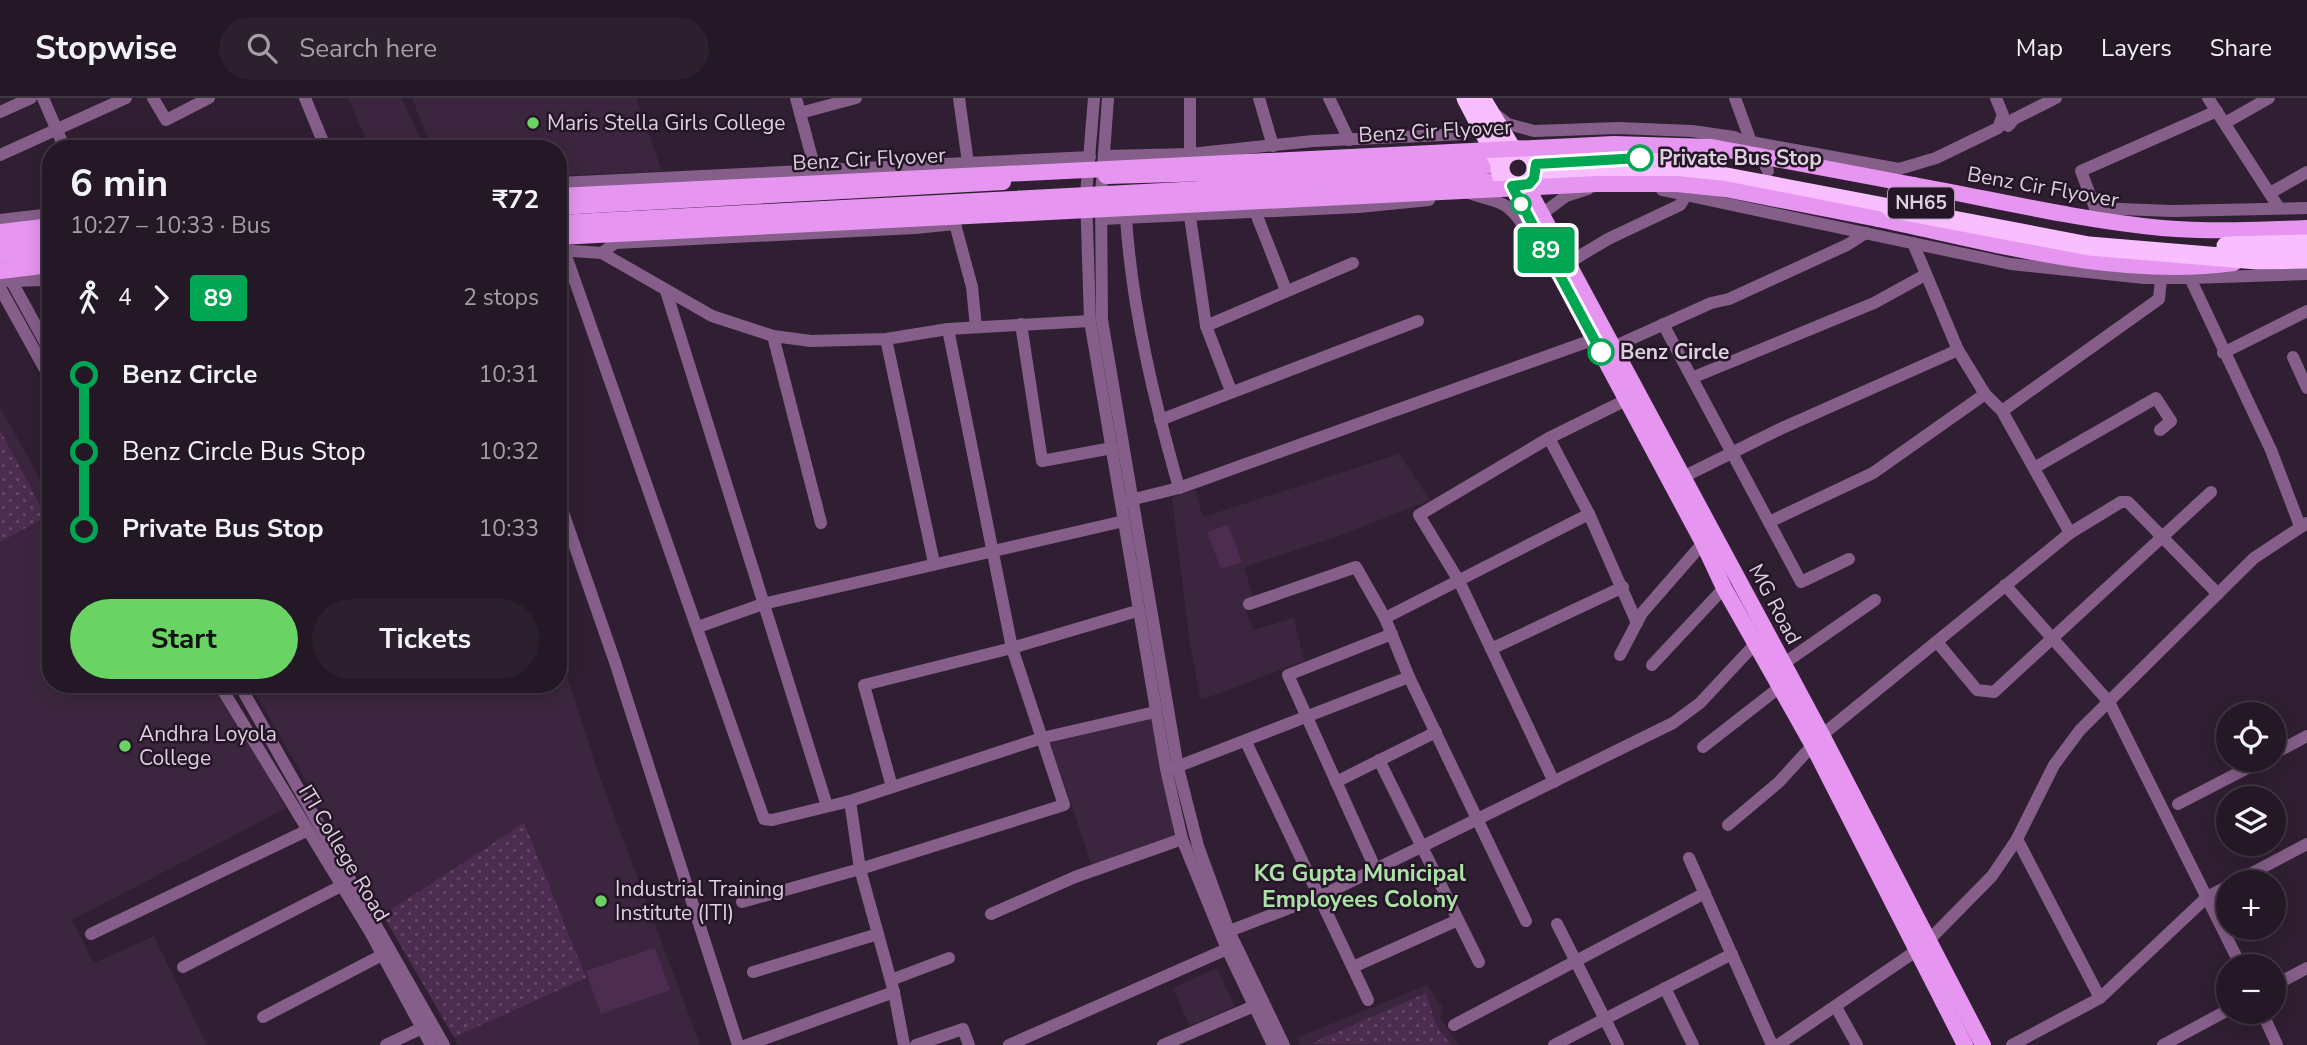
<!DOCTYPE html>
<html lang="en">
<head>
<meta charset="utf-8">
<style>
  body { margin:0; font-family:"Nunito Sans",sans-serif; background:#2c202e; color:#f1f3f6; height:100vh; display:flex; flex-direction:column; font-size:26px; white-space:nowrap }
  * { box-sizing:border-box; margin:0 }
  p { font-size:23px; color:#a39fa7 }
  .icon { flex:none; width:38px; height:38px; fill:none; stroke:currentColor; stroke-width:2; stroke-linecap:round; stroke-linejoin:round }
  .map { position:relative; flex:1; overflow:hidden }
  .side { position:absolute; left:42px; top:42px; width:525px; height:553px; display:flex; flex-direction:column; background:#241726; border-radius:28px; box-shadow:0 4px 18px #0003,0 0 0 2px #413643 }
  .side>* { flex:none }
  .badge { padding:0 14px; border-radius:5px; font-size:24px; line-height:46px }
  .buttons { position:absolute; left:2216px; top:604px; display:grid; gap:14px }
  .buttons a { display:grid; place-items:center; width:70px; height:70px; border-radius:50%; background:#241726; box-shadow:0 4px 18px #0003,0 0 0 2px #413643; font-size:35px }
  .map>.badge { position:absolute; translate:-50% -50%; box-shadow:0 0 0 4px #fff }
  .legs { display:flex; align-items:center; gap:10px; height:77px; padding:0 28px; font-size:23px }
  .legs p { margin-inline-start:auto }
  .overview { display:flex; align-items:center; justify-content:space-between; height:119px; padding:0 28px }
  h1 { font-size:38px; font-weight:700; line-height:52px }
  .cta { display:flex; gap:14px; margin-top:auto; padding:14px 28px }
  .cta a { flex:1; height:80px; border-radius:42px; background:#69d464; color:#111; font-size:28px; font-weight:700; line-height:80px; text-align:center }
  .cta a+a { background:#2c202e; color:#f1f3f6 }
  ul { padding:0 28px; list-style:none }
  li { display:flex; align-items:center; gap:24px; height:77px; font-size:26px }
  li i { display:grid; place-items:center; width:10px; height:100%; margin:0 9px; background:currentColor }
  li i::after { content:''; width:18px; height:18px; margin:-9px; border:5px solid; border-radius:50%; background:#241726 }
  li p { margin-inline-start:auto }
  li:first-child i { background:linear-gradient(#0000 50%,currentColor 0) }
  li:last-child i { background:linear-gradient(currentColor 50%,#0000 0) }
  header { display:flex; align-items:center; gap:42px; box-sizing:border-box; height:98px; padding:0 35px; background:#241726; border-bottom:2px solid #413643 }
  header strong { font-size:33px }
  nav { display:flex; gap:38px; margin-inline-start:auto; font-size:24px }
  .search { width:490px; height:63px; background:#2c202e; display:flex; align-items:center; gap:18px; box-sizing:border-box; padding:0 24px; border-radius:38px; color:#a39fa7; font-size:26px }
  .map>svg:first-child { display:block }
</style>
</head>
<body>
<header>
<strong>Stopwise</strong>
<div class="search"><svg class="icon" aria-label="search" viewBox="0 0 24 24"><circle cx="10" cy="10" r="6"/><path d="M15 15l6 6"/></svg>Search here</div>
<nav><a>Map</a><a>Layers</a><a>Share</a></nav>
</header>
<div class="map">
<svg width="2307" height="947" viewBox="0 0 2307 947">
  <defs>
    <pattern id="park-dots" width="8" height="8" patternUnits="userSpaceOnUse" patternTransform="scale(1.75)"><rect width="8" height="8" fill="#4c2d50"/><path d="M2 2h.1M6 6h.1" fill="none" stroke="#654a69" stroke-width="1.8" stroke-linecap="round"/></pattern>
  </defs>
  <rect width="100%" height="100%" fill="#301f32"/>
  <g fill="#3c263f">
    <path d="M348,0H402L425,51H371Z"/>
    <path d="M412,0H636L662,73L558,78V51H432Z"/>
    <path d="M0,309L51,401V586H216L286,710L72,822L94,865L154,838L207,947H0Z"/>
    <path d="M1399,356L1430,402L1339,438L1244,469L1253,498L1243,504L1253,532L1294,520L1304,563L1201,602L1190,546L1172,399L1195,392L1203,419Z"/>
    <path d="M558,550L599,677L700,947H458L250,586H558Z"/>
    <path d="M1153,617L1176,747L1096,779L1050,645Z"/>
    <path d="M1217,870L1235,908L1190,928L1173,890Z"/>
    <path d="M1427,887L1443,910L1441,921L1459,947H1300L1297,940Z"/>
  </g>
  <g fill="#4c2d50">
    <path d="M1228,427L1242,464L1221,471L1207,434Z"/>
    <path d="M655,850L670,892L601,916L586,873Z"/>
  </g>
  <g fill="url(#park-dots)">
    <path d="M0,332L46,419L0,444Z"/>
    <path d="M524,725L586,880L454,939L383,817Z"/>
    <path d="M1426,895L1436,927L1451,947L1310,946Z"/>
  </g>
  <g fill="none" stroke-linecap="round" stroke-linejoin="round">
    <g stroke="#855e8a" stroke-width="12">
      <path d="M43,0L65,51"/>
      <path d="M153,0L166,22L209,0"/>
      <path d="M305,0L326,51"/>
      <path d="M796,0L815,71"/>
      <path d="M959,0L968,65"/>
      <path d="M1094,0L1086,97L1090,223L1166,671L1182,741L1227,851L1273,947"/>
      <path d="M1108,0L1101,97L1102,222L1178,670L1198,748L1229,833L1284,947"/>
      <path d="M1190,0V56"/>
      <path d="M1259,0L1273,48"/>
      <path d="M1329,0L1349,42"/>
      <path d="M1735,0L1751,44L1899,71L1936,60L1998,30L2003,17L1996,0"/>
      <path d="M2208,0L2279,110"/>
      <path d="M0,14L31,0"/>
      <path d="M800,15L856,0"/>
      <path d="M1495,16L1508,26L1534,33L1619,30L1692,33L1734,39L1756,49L1768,73"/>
      <path d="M2225,25L2269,0"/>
      <path d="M2008,28L2014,21L2056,0"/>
      <path d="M0,57L126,0"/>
      <path d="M1106,58L1190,56L1313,43L1464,36"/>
      <path d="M558,85L1090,59"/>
      <path d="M1662,92L2011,166L2144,180H2190L2271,352L2300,428"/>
      <path d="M1469,95C1481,100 1495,101 1506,108C1526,122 1536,158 1556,176"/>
      <path d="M2270,95L2307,74"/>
      <path d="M2096,106L2095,110L2081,73L2217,13"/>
      <path d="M2095,110L2172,113L2307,110"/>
      <path d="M1255,113L1286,192"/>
      <path d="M1542,116L1566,98L1588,91"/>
      <path d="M1190,119L1206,228L1231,293"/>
      <path d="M1126,120C1132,211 1154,302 1179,390"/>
      <path d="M1102,121L1359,109L1429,102"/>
      <path d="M0,122L51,116"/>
      <path d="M955,126L972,189L976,229"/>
      <path d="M559,152L602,155L712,218L773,238L811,243L886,241L948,231L1090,223"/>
      <path d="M564,152L764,721L772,722L850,703L1042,640L1155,614"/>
      <path d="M602,155L615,145L915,130L955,126"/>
      <path d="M1568,165L1608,141L1680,107L1687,96"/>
      <path d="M2,166L51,255"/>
      <path d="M2190,180L2307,176"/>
      <path d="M4,183L51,182"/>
      <path d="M0,190L51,282"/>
      <path d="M666,193L827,708"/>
      <path d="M1021,226L1042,363L1112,350"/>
      <path d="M1663,226L1801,484L1849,461"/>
      <path d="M1206,228L1353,165"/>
      <path d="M773,238L821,425"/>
      <path d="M886,241L934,465"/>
      <path d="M1613,249L1711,205L1729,201L1847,147L1866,135"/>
      <path d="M2223,255L2307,213"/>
      <path d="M2293,259L2307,290"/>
      <path d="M1694,279L1874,205L1925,177"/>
      <path d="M2002,313L2159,201L2161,181"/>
      <path d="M1160,322L1418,223"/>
      <path d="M1549,340L1589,416L1637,525"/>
      <path d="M2034,370L2156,300L2171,323L2160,332"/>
      <path d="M1677,382L1780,331L1958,252"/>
      <path d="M558,400L615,564L738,947"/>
      <path d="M1126,403L1179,390L1595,241"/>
      <path d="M1769,424L1873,375L1985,296"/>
      <path d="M2070,435L2121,404H2128L2218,496"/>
      <path d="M2005,487L2109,604L2241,868"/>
      <path d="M1249,506L1356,469L1385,520L1409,579L1526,823"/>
      <path d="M1385,520L1589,416"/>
      <path d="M698,529L763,506L1124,423"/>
      <path d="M1937,544L1977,592L1994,594L2211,394"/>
      <path d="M1491,551L1623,489"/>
      <path d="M1620,557L1642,515L1703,445"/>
      <path d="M1783,566L1875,502"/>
      <path d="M1652,567L1724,490"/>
      <path d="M219,586L370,834L431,947"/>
      <path d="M239,586L444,947"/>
      <path d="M1246,644L1368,902"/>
      <path d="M1703,649L1780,589"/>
      <path d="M2273,656L2307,638"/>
      <path d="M1379,662L1479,864"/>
      <path d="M1171,671L1409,579"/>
      <path d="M1336,684L1436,634"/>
      <path d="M1554,684L1459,483L1419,417L1549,340L1626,302"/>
      <path d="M892,689L864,587L1012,550L1137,513"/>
      <path d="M850,703L860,771L894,894L904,947"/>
      <path d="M2178,706L2263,662"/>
      <path d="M1728,727L1779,684L1822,637L2070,435L2002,313L1985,296L1958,252L1913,145"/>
      <path d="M2017,741L2100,900"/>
      <path d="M1689,760L1772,947"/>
      <path d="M1375,770L1288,577L1392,536"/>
      <path d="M2235,784L2307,746"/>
      <path d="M742,804L860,771L1064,707L1012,550L948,231"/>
      <path d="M991,816L1075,779L1182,741"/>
      <path d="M1557,826L1618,947"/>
      <path d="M1224,835L1321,798L1673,625L1700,605L1756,545"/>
      <path d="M91,836L308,732"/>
      <path d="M1930,841L1992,778L2017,741L2054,667L2080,632L2254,460L2307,425"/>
      <path d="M183,869L341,788"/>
      <path d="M1353,869L1458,822"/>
      <path d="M753,874L878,836"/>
      <path d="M891,882L949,860"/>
      <path d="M2273,888L2307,870"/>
      <path d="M1665,890L1693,947"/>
      <path d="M1836,909L1857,947"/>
      <path d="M2262,914L2277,947"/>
      <path d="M263,919L382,857"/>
      <path d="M1454,927L1705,795"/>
      <path d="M386,947L422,930"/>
      <path d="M747,947L894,894"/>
      <path d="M916,947L963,931L969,947"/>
      <path d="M1009,947L1227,851"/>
      <path d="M1163,947L1254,908"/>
      <path d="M1554,947L1732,856"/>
      <path d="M1778,947L1916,853"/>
      <path d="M2012,947L2100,900L2207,799L2228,788"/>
      <path d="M2163,947L2228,912"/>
    </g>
    <g stroke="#e695f0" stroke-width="16">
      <path d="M1106,78L1500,67"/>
      <path d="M1526,87L1822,637L1983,947"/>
      <path d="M1914,87C1996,102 2079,122 2162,130C2211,134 2259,132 2307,130"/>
      <path d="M1512,88L1703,445L1724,490L1812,646L1965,947"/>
      <path d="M558,109L1003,84"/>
      <path d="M1878,121C1993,145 2116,181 2234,165"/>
      <path d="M558,125L1334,84L1451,80L1506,85"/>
      <path d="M0,134L51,128"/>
      <path d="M2,143L51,140"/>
      <path d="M0,157L51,153"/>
    </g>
    <g stroke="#f8beff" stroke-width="19">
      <path d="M1466,0L1500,65"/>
      <path d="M1481,0L1513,53"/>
      <circle cx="1518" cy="70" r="18"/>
      <path d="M1536,66L1668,61"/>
      <path d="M1534,80L1695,73L2089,148L2257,162L2307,161"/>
      <path d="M2226,148L2307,146"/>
    </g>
    <g stroke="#e695f0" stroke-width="16">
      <path d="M558,98L1614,46L1712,49L1914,87"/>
      <path d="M558,139L1597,86H1677L1725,91L1878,121"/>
      <path d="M0,173L51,167"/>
    </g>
  </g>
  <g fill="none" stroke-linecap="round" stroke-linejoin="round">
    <defs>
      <path id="line-1" d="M1601,254L1512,88L1529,86L1534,80L1536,66L1640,60"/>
    </defs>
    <use href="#line-1" stroke="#fff" stroke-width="16"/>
    <use href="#line-1" stroke="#00a651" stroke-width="10"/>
  </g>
  <g fill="#69d464" stroke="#261528" stroke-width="2.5">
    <circle cx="533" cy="25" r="7"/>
    <circle cx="125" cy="648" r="7"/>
    <circle cx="601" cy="803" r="7"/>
  </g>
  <g fill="#fff" stroke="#00a651" stroke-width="3.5">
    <circle cx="1640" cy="60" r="12"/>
    <circle cx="1521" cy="106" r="9"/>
    <circle cx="1601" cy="254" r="12"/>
  </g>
  <g text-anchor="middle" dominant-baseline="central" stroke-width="5" stroke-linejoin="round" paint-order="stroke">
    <rect fill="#261528" stroke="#a599a7" stroke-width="2" x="1888" y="89.5" width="66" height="31" rx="5"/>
    <g font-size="19" font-weight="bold" fill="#dcd1dd">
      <text x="1921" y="105">NH65</text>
    </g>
    <g font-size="21" fill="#dcd1dd" stroke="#261528" text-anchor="start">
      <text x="547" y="25">Maris Stella Girls College</text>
      <text x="139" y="636">Andhra Loyola<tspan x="139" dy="24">College</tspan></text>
      <text x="615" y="791">Industrial Training<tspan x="615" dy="24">Institute (ITI)</tspan></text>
    </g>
    <g font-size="21" fill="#dcd1dd" stroke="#261528">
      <text transform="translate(1435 33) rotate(-3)">Benz Cir Flyover</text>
      <text transform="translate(869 61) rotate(-3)">Benz Cir Flyover</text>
      <text transform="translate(2043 89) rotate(10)">Benz Cir Flyover</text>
      <text transform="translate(1775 506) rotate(62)">MG Road</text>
      <text transform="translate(344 755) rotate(59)">ITI College Road</text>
    </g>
    <g font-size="21" font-weight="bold" fill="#dcd1dd" stroke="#261528" text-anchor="start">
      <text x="1659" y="60">Private Bus Stop</text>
      <text x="1620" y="254">Benz Circle</text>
    </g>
    <g font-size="23" font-weight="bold" fill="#abe3a6" stroke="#261528">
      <text x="1360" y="775">KG Gupta Municipal<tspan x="1360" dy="26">Employees Colony</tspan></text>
    </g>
  </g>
</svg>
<div class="buttons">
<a><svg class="icon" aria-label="locate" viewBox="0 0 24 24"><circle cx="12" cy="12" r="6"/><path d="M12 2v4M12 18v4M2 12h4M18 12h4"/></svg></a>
<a><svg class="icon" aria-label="layers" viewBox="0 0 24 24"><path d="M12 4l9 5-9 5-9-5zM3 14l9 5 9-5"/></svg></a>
<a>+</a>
<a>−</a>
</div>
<b class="badge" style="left:1546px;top:152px;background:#00a651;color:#fff">89</b>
<section class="side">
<div class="overview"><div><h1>6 min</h1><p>10:27 – 10:33 · Bus</p></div><b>₹72</b></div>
<div class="legs"><svg class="icon" aria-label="walk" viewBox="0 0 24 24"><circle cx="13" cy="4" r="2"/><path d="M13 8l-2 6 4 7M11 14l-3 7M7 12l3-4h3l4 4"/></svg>4<svg class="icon" aria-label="forward" viewBox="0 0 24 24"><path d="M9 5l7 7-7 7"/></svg><b class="badge" style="background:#00a651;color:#fff">89</b><p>2 stops</p></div>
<ul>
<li><i style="color:#00a651"></i><b>Benz Circle</b><p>10:31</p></li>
<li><i style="color:#00a651"></i><span>Benz Circle Bus Stop</span><p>10:32</p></li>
<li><i style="color:#00a651"></i><b>Private Bus Stop</b><p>10:33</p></li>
</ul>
<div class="cta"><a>Start</a><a>Tickets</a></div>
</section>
</div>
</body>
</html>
